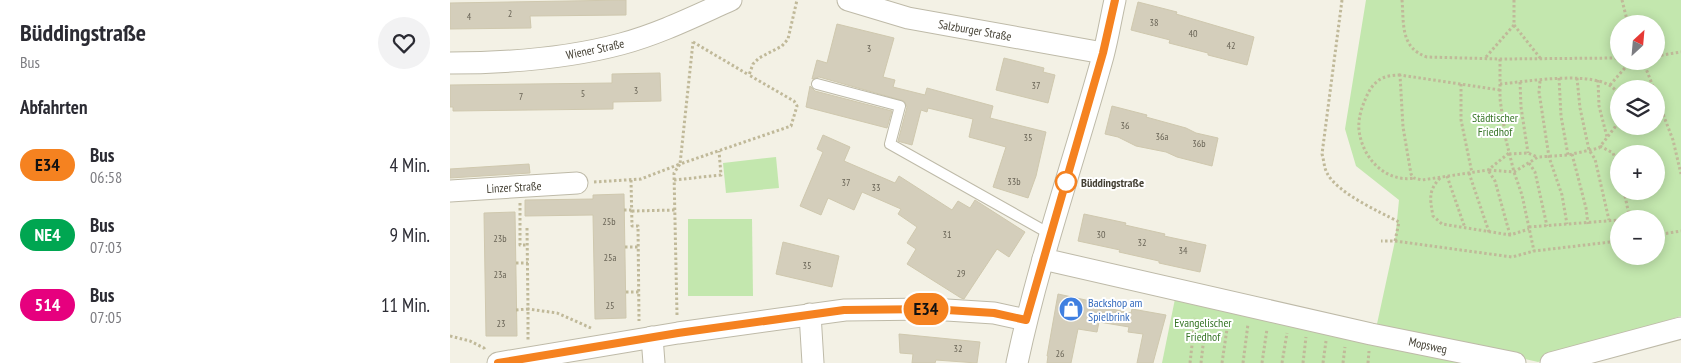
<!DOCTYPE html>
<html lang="de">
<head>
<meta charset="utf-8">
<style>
  body { margin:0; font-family:"PT Sans Narrow",sans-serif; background:#f2f2f3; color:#2b2b33; height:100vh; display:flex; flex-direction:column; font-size:19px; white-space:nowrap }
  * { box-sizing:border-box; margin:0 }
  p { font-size:16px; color:#7c7c81 }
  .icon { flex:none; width:28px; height:28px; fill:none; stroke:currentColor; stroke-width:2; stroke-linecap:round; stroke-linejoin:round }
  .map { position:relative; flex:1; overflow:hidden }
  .details { display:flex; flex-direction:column; background:#fff; width:450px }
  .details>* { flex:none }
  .badge { padding:0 10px; border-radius:16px; font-size:18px; line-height:32px }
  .needle { width:32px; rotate:26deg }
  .buttons { position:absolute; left:1160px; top:15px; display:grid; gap:10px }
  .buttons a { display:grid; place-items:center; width:55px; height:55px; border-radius:50%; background:#fff; box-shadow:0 2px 12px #0003; font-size:25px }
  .map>.badge { position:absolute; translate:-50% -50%; box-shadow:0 0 0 2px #fff }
  h2 { padding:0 20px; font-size:19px; line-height:45px }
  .round { display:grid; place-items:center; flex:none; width:52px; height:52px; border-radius:26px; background:#f2f2f3 }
  .head { display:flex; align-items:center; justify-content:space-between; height:85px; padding:0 20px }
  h1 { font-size:24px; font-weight:600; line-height:38px }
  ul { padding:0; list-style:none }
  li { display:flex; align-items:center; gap:15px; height:70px; padding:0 20px }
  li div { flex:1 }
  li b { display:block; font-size:19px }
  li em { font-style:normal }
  li .badge { min-width:55px; font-weight:700; text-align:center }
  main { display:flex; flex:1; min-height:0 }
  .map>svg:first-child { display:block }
</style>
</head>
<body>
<main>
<section class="details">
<div class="head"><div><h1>Büddingstraße</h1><p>Bus</p></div><a class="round"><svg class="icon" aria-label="heart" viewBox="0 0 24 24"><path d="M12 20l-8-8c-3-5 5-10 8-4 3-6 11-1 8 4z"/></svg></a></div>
<h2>Abfahrten</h2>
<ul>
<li><span class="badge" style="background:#f58220;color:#111">E34</span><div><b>Bus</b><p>06:58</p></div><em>4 Min.</em></li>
<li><span class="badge" style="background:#00a651;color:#fff">NE4</span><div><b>Bus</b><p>07:03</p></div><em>9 Min.</em></li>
<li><span class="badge" style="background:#e6007e;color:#fff">514</span><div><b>Bus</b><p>07:05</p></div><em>11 Min.</em></li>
</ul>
</section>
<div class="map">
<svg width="1231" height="363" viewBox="0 0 1231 363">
  <rect width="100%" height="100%" fill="#f3f1e5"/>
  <g fill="#c3e7ae" fill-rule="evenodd">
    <path d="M916,0H1231V316L1088,362L927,324L945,241L949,200L906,166L895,129ZM1169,24H1206V61H1169ZM1169,89H1206V126H1169ZM1169,154H1206V191H1169ZM1169,219H1206V256H1169Z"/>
    <path d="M326,157L329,188L276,193L273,163Z"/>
    <path d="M238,219H302L303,296H238Z"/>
    <path d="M727,289L1067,363H712Z"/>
  </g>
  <g fill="#d4cebb" stroke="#cfc8ae">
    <path d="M176,0V15L80,16L81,28L0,29V3Z"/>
    <path d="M688,2L727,12L726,14L804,37L797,65L758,55V53L719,43L720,40L681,30Z"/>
    <path d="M387,24L444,38L433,77L445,80L443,87L475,95L477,88L543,106L540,118L596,132L586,176L578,198L543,187L556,147L519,137L523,119L478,108L477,112L471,110L462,145L451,142L448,141L457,107L454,101L369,77L362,79L367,60L377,63Z"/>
    <path d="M554,58L594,68L593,72L605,75L598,103L546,90Z"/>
    <path d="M210,73L211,101L163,102V109L3,111V107H0V85L162,83V74Z"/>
    <path d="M360,86L365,91L442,111L437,128L356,107Z"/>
    <path d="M662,106L697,115L696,117L736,128L746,133L768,138L762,166L727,157L716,152L686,146L668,137L655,134Z"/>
    <path d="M373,135L400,147L394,161L445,183L449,176L502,210L508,201L520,208L525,200L575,232L559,257L547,249L514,299L511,298L457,264L466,249L457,243L467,227L448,214L451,209L412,192L404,210L378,198L371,215L350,206L373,152L367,149Z"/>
    <path d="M79,164L80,173L0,178V169Z"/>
    <path d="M174,194L176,318L145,319L143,215L75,216V200L143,199V195Z"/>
    <path d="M65,212L67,336H36L34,213Z"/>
    <path d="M634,214L676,223L675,225L715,234L714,236L756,245L750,272L709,263V261L669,252L670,250L628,241Z"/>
    <path d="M333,242L389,256L382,287L326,274Z"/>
    <path d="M608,294L645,302V304L652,307L681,313L682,309L716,315L703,363H687L693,334L678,332L679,327L649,322L647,332L628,329L621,363H597L598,356H597Z"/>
    <path d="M449,334L530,342L527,363L486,360L485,363H462L463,354L450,353Z"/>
  </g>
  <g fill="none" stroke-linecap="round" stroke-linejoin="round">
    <defs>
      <path id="service" d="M367,84L450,106L440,144L600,234"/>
      <g id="minor">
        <path d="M398,0L458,18L653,53"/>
        <path d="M0,63C58,63 115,59 171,44C209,34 245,16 281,0"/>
        <path d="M0,191L127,183"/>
        <path d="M593,259L921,334L1065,363"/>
        <path d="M360,314L363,363"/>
        <path d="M202,337L204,363"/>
        <path d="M48,363L228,333L395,310L481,309L544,313L576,320"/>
        <path d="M567,363C589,259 625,158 653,56C658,37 661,18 665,0"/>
        <path d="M1101,363L1231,328"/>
      </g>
    </defs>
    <use href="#service" stroke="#bebaa8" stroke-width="12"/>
    <use href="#minor" stroke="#bebaa8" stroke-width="23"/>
    <g stroke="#c0b999" stroke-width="3" stroke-dasharray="2.5 2.5" stroke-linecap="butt">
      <path d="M892,0L872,154C874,160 874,168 877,173C887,193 930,212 949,222L945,241H931"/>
      <path d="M952,0C954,23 950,48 977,57L1050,59L1169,58"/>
      <path d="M1172,0L1178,24"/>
      <path d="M1064,25L1091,59"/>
      <path d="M243,42L299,75"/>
      <path d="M1206,56L1231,52"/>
      <path d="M1036,57L1064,25V0"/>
      <path d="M1050,59V99L1056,140L1064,172L1072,195L1084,251"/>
      <path d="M1193,61L1204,89"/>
      <path d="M950,75C943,75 933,76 928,81C921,86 918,93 915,100C911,109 908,120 909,130C912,158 936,183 964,178"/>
      <path d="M1109,78L1111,116L1118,155"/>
      <path d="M1127,78L1130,108L1139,150L1145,159L1159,220"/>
      <path d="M1148,80L1149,106L1157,137"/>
      <path d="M1090,81L1089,92L1099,157L1112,195L1117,224"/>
      <path d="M1070,82L1071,107L1078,153"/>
      <path d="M1011,84V120L1022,173"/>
      <path d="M1050,84C1075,82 1161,66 1169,97"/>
      <path d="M1160,85L1181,61"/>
      <path d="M1050,90L950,75L953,127L961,174L964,178L972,180L1038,170L1059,153"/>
      <path d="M1206,96L1223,140L1231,174"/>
      <path d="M1150,146L1163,153L1169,169"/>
      <path d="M1059,154L1078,153L1087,157"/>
      <path d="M1122,154L1136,208L1138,224"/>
      <path d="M1079,163L1085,172L1097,226"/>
      <path d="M1019,173L1039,232"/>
      <path d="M997,176L1015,228"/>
      <path d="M990,178C978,191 980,199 983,216L992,224L1060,235L1079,229"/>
      <path d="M181,180L182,226H188L189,321"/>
      <path d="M224,180L271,175L269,151"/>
      <path d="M144,182L191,179L230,164L243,42"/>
      <path d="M1174,191L1179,215L1176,219"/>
      <path d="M70,203V245H78"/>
      <path d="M174,210H182"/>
      <path d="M182,211L225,210"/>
      <path d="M1079,227L1169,220"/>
      <path d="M77,228L78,309L107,313L141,328"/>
      <path d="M1060,235L1045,181L1038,170L1064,172L1088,157L1118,155L1149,148L1165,127L1169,116"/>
      <path d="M1206,235L1231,231"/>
      <path d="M945,241L1062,257L1084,251L1169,241"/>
      <path d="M175,247H188"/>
      <path d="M66,263H78"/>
      <path d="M176,292H189"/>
      <path d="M66,310L78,309V340"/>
      <path d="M227,315L224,173L230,164L341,126L347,106L344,101L299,75L303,64L309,58L332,46L338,39L347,0"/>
      <path d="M743,335L754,337L751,363"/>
      <path d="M0,336L20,341L34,348L35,351"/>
      <path d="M740,363L745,318"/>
      <path d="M772,363L778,322"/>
      <path d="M793,363L798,324"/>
      <path d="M812,363L817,329"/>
      <path d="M832,363L837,333"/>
      <path d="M853,363L856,337"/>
      <path d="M873,363L876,341"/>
      <path d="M893,363L895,347"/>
      <path d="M918,363L919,351"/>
    </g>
    <use href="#service" stroke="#fff" stroke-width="10"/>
    <use href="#minor" stroke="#fff" stroke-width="21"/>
  </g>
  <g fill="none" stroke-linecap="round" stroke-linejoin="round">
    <defs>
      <path id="line" d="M48,363L228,333L394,310L481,309L544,313L576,320L653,53L665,0"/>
    </defs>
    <use href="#line" stroke="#fff" stroke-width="11"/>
    <use href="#line" stroke="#f58220" stroke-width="8"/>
  </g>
  <defs>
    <symbol id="shop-disc" viewBox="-11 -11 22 22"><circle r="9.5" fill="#3f7fe0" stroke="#fff"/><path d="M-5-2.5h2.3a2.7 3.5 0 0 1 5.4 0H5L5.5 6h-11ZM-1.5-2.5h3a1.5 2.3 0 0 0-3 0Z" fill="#fff"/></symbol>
  </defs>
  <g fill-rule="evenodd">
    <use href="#shop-disc" x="607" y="295" width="28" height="28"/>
  </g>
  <circle fill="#fff" stroke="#f58220" stroke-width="2.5" cx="616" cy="182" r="10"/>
  <g text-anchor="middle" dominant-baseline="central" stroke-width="4" stroke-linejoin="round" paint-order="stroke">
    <g font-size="10" fill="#696456">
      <text x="60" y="13">2</text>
      <text x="19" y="16">4</text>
      <text x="704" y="22">38</text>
      <text x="743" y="33">40</text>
      <text x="781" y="45">42</text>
      <text x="419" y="48">3</text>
      <text x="586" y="85">37</text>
      <text x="186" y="90">3</text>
      <text x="133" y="93">5</text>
      <text x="71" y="96">7</text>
      <text x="675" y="125">36</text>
      <text x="712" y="136">36a</text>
      <text x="578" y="137">35</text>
      <text x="749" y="143">36b</text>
      <text x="564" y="181">33b</text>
      <text x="396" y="182">37</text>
      <text x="426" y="187">33</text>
      <text x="159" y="221">25b</text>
      <text x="497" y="234">31</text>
      <text x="651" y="234">30</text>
      <text x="50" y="238">23b</text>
      <text x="692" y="242">32</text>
      <text x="733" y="250">34</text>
      <text x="160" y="257">25a</text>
      <text x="357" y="265">35</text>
      <text x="511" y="273">29</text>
      <text x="50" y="274">23a</text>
      <text x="160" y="305">25</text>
      <text x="51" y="323">23</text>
      <text x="508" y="348">32</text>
      <text x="610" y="353">26</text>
    </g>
    <g font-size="12" fill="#454135" stroke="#fff">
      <text transform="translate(525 30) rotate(10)">Salzburger Straße</text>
      <text transform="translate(145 49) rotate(-12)">Wiener Straße</text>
      <text transform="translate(64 187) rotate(-3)">Linzer Straße</text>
      <text transform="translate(978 345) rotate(12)">Mopsweg</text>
    </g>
    <g font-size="12" fill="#387628" stroke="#fff">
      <text x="1045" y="117">Städtischer<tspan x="1045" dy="14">Friedhof</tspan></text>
      <text x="753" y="322">Evangelischer<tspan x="753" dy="14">Friedhof</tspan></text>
    </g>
    <g font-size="12" font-weight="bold" fill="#454135" stroke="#fff" text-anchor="start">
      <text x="631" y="182">Büddingstraße</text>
    </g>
    <g font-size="12" fill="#366cbe" stroke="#fff" text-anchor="start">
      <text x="638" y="302">Backshop am<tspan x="638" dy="14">Spielbrink</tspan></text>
    </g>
  </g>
</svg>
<div class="buttons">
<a><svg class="needle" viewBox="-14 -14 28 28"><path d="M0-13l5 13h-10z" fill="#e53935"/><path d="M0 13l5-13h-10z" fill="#7c7c81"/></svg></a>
<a><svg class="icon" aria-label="layers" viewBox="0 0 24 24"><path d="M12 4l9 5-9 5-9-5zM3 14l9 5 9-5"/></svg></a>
<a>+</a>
<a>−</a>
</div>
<b class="badge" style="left:476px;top:309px;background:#f58220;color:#111">E34</b>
</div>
</main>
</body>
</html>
